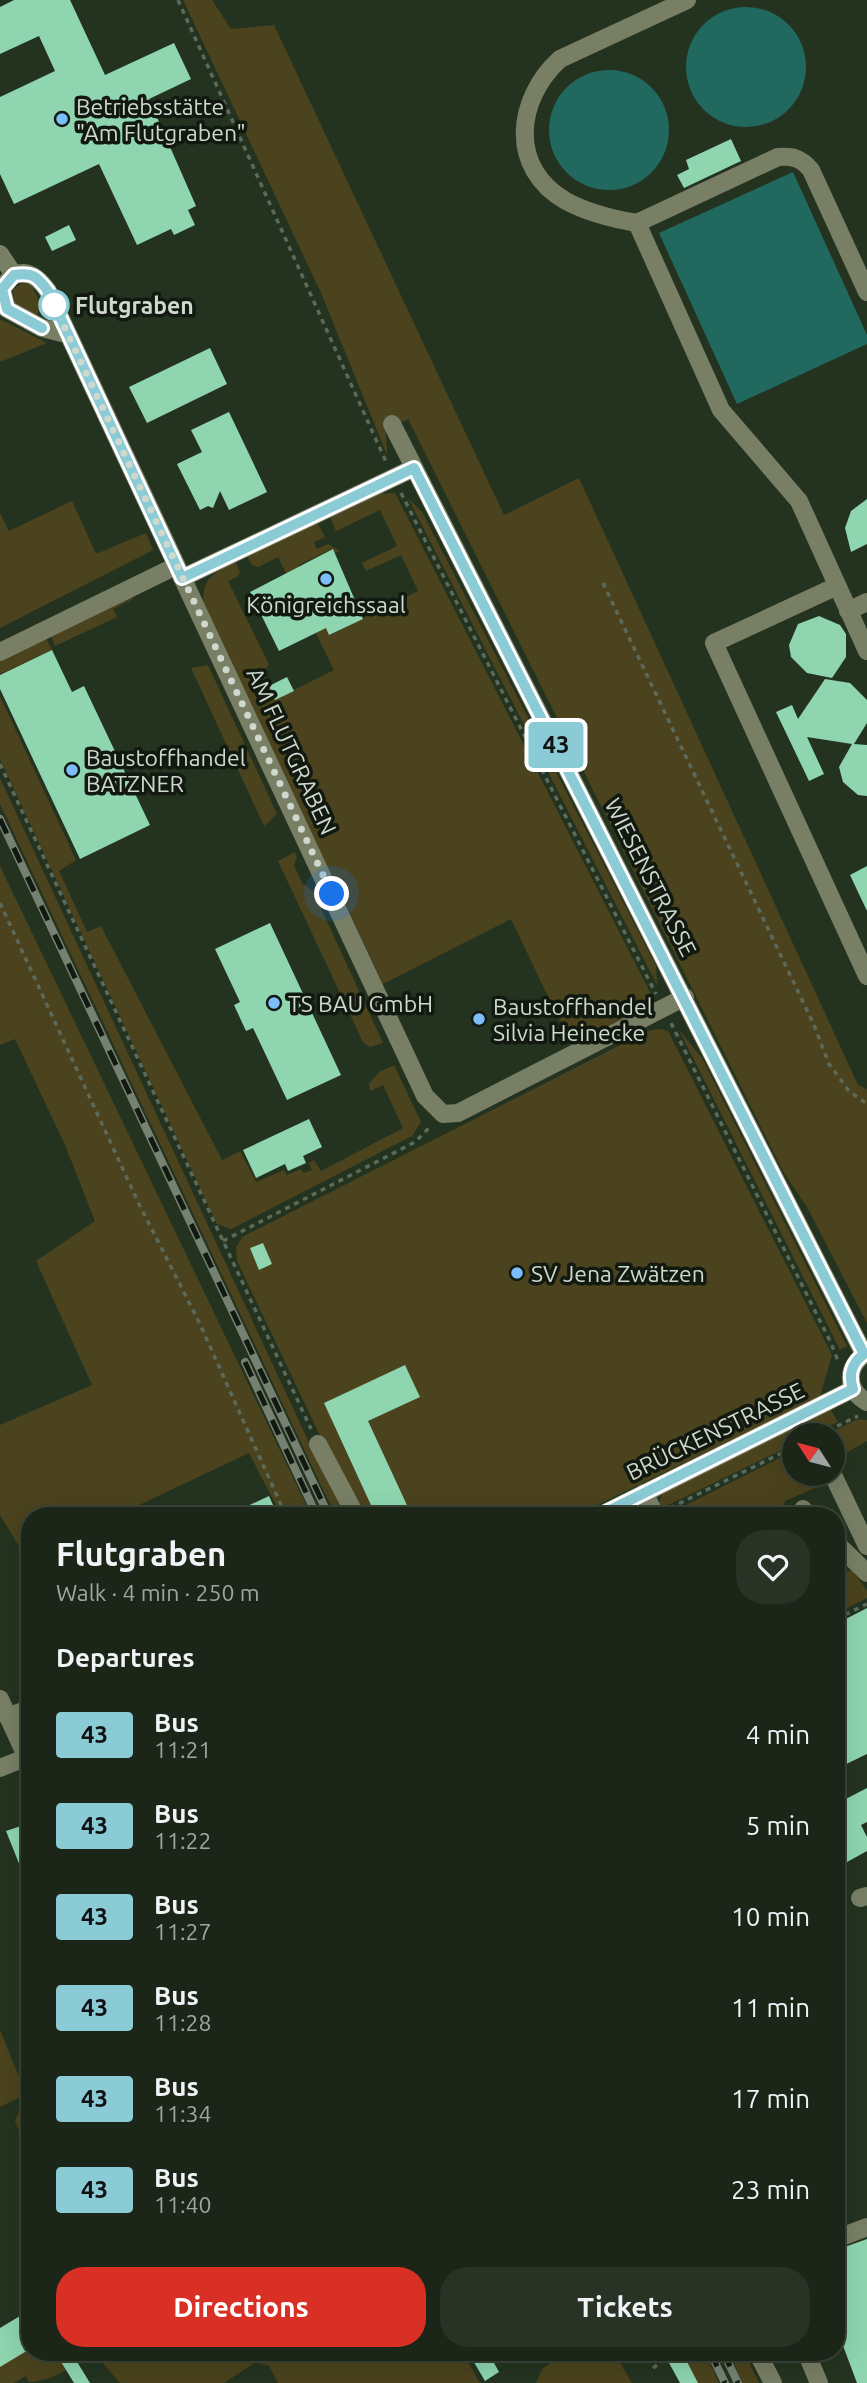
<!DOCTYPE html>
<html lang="en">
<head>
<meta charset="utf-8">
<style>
  body { margin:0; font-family:Ubuntu,sans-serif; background:#283225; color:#f1f3f6; height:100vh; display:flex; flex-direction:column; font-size:26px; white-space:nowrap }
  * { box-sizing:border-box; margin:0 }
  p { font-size:23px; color:#a0a5a2 }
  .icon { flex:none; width:38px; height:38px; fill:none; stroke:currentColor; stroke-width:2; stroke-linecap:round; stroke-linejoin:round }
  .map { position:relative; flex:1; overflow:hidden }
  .side { position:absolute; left:21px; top:1507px; width:824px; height:854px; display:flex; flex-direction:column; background:#1b2618; border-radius:28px; box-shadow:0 7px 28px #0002,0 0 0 2px #394337 }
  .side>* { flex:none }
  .badge { padding:0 14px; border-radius:5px; font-size:24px; line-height:46px }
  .needle { width:46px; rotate:306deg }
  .buttons { position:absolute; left:782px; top:1423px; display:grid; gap:14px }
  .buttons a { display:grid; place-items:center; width:63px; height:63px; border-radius:50%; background:#1b2618; box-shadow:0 7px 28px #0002,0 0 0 2px #394337; font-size:35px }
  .you { position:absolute; width:35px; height:35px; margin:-18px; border:5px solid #fff; border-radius:50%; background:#1a73e8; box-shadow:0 0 0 10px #1a73e833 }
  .map>.badge { position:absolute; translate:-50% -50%; box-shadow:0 0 0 4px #fff }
  h2 { padding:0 35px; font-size:26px; line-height:63px }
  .round { display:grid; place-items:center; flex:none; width:74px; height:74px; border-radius:28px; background:#283225 }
  .summary { display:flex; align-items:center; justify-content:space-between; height:119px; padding:0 35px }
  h1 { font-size:33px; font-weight:700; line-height:52px }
  .action { display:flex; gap:14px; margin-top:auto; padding:14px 35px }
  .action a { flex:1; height:80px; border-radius:28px; background:#d93025; color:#fff; font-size:28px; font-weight:700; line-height:80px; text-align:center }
  .action a+a { background:#283225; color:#f1f3f6 }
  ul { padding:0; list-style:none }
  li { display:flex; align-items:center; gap:21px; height:91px; padding:0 35px }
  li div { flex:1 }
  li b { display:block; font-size:26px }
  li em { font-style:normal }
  li .badge { min-width:77px; font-weight:700; text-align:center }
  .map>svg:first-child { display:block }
</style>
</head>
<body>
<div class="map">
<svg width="867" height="2383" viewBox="0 0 867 2383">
  <rect width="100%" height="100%" fill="#243320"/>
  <g fill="#4b431d">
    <path d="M183,0H212L231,29L274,25L504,515L579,478L858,1085L867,1089V1323L807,1207L784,1173L408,419L386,430L387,455L321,293Z"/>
    <path d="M24,282L31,285L42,306L38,314L34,315L15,304L13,289Z"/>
    <path d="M0,319L47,343L0,362Z"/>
    <path d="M395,493L652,996L632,1014L571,1045L511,919L383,984L204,607C200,581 213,572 235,561L240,572L237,577L228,581L269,664L263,673L276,699L334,670L278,557L258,567L252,565L247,556L317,522L325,537L314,542L317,549L328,544L340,551L334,553L332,549L299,565L330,635L418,591L401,555L366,571L362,563L397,546L380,510L336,531L330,517L376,494Z"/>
    <path d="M408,498L422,512L656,966L657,985Z"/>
    <path d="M72,501L96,554L146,533L153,550L0,628V513L9,531Z"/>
    <path d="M130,595L133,599L113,609L117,617L55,646L50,634Z"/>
    <path d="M45,636L52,650L0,674V657Z"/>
    <path d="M208,665L277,814L264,826L191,668Z"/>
    <path d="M0,696L76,860L59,871L87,932L101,926L222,1160L240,1151L256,1182L284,1170L287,1175L301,1169L304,1173L312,1170L309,1163L314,1160L321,1171L403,1128L383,1085L370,1091L369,1084L379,1072L394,1065L421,1122L412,1136L231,1229L217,1224L0,759Z"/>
    <path d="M0,778L312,1449L346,1515H335L17,840L0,804Z"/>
    <path d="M295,852L297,857L294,865L302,883L313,891L383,1043L370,1047L363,1042L278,861Z"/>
    <path d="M0,866L311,1515H281L249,1453L118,1515L30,1516V1558L27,1559L0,1515V1425L92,1385L36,1261L95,1221L65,1145L15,1039L0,1045Z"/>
    <path d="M659,1029L668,1031L832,1355L820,1397L577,1515H363L323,1442L237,1261L236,1248L242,1237L648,1031Z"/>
    <path d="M679,1030L702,1058L847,1346L840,1350Z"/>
    <path d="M831,1410L838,1422L812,1435H794V1444L658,1510V1504L663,1493Z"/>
    <path d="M858,1419L867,1420V1441L837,1458L840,1466L833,1469V1435H826Z"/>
    <path d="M794,1451V1474H822L824,1484L785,1501L782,1515L664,1516Z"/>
    <path d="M851,1569L867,1590V1598L837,1613L836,1572L842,1577Z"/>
    <path d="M0,2030L26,2094L0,2107Z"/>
    <path d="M30,2106V2146L26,2148L15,2121L20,2110Z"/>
    <path d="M30,2349V2352H46L50,2358L56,2354L81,2352C74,2371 48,2381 29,2382L26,2376L14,2383H0V2367Z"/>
    <path d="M93,2352H462L480,2383H278L269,2366L256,2362L224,2383H120Z"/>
    <path d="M566,2352H614L632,2383H536L542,2369Z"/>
    <path d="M664,2352H705L719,2383H698L683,2354L668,2361Z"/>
    <path d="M728,2352H744L759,2383H743Z"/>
  </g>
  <g fill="#21685e">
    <circle cx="746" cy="67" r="60"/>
    <circle cx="609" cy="130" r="60"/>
    <path d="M793,172L867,335V344L737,404L659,233Z"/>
  </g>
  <g fill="#8ed5b0">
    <path d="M14,0H70L105,75L174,43L191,79L149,99L196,206L188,210L195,225L174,235L171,229L137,245L99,164L14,204L0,174V97L55,71L39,36L0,54V7Z"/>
    <path d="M731,139L741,161L684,188L677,175L689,169L686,160Z"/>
    <path d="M69,225L76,240L52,251L45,237Z"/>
    <path d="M210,348L227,384L147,423L129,387Z"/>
    <path d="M229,412L267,492L229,510L220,491L213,508L208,506L200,510L177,464L202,452L191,430Z"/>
    <path d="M867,499V544L851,552L845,528L851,511Z"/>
    <path d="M333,549L363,619L329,635L326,628L279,651L250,592Z"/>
    <path d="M819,616L840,625L846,634V657L832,678L807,673L791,657L789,645L798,624Z"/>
    <path d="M52,650L72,692L84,686L150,825L80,859L0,689V675Z"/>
    <path d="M287,677L294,691L275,700L269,686Z"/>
    <path d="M825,679L850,683L867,700V723L854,744L867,745V796L858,795L843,782L839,767L852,744L807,737L824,774L809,781L776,712L792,705L798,719Z"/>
    <path d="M867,866V911L850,875Z"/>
    <path d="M270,923L341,1075L287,1100L253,1028L246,1031L234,1005L240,1002L215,949Z"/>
    <path d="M309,1119L322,1147L303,1156L306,1163L288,1171L285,1164L256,1178L243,1150Z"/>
    <path d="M263,1243L272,1264L259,1270L250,1248Z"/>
    <path d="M405,1365L420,1397L368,1421L412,1516H376L324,1403Z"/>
    <path d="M269,1496L278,1516H226Z"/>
    <path d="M867,1608V1754L836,1769V1624Z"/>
    <path d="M867,1788V1822L861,1825L867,1837V1851L847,1862L836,1842V1804Z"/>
    <path d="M30,1823V1886H28L6,1831Z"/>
    <path d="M867,2239V2383H857L836,2327V2250Z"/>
    <path d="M30,2310V2349L0,2367V2328Z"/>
    <path d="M55,2352H71L90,2383H74Z"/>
    <path d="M468,2352H509L493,2361L499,2372L485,2381Z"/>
    <path d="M683,2354L698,2383H680L668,2361Z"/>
  </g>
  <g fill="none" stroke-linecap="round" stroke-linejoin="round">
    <g stroke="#5c6a59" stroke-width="3.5" stroke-dasharray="5 5" stroke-linecap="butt">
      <path d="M178,0L387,464"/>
      <path d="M401,493L656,994"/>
      <path d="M603,583L814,1025L829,1064L849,1091L867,1104"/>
      <path d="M0,764L311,1429"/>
      <path d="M0,903L138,1202L199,1322L286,1516"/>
      <path d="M671,1023L831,1343L838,1361"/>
      <path d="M223,1241L415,1142L431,1126"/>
      <path d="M819,1435L858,1416"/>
      <path d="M670,1508L794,1447"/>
      <path d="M836,1619L867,1604"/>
      <path d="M653,2368L675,2352"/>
    </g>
    <g stroke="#797f65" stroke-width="18">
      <path d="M687,0L560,59C516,99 508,168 566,201C588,213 613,219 637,223L721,410L799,501L867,651"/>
      <path d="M637,223L778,157C793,156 801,158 811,170L867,292"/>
      <path d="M0,254L14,275"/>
      <path d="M66,334L42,328L7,309L2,289C16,264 34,271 48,291L425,1096L443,1114L458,1113L685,997"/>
      <path d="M392,424L864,1354"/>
      <path d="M182,578L414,468"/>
      <path d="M837,586L714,643L867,976"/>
      <path d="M848,611L867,602"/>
      <path d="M0,652L176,566"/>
      <path d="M867,1353C846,1365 845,1390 867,1402"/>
      <path d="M318,1444L356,1516"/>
      <path d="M834,1477L867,1546"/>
      <path d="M644,1493L656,1516"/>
      <path d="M803,1509L809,1516"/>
      <path d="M599,1516L853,1389"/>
      <path d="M836,1543L867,1573"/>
      <path d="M0,1699L27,1758"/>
      <path d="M8,1717L30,1708"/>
      <path d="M0,1768L30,1756"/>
      <path d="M860,1898L867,1896"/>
      <path d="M836,2239L867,2227"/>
      <path d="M757,2352L773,2383"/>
      <path d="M806,2352L819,2383"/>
    </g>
    <defs>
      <g id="rail">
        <path d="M0,819L329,1516"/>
        <path d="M245,1362L317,1516"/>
        <path d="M710,2352L725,2383"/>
        <path d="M723,2352L738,2383"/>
      </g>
    </defs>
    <use href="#rail" stroke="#758272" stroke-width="8"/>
    <use href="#rail" stroke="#121910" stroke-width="5" stroke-dasharray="16" stroke-linecap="butt"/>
  </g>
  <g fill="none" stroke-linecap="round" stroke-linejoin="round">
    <defs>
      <path id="line" d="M42,328L7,309L2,289L14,275C32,272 37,276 48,291L182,578L414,468L864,1354C852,1363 848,1374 853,1389L598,1516"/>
    </defs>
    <use href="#line" stroke="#fff" stroke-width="16"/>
    <use href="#line" stroke="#8bcbd6" stroke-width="10"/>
    <path stroke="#ced8cc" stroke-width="7" stroke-dasharray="0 12.6" d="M54,305L332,894"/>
  </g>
  <g fill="#7bbef9" stroke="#121910" stroke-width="2.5">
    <circle cx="62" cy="119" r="7"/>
    <circle cx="326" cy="579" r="7"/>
    <circle cx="72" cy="770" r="7"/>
    <circle cx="274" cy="1003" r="7"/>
    <circle cx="479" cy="1019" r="7"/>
    <circle cx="517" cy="1273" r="7"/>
  </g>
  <circle fill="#fff" stroke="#8bcbd6" stroke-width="3.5" cx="54" cy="305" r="14"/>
  <g text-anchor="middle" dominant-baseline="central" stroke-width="7" stroke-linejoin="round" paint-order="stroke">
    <g font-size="23" fill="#ced8cc" stroke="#121910" text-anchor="start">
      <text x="76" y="106">Betriebsstätte<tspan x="76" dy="26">"Am Flutgraben"</tspan></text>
      <text x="326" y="604" text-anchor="middle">Königreichssaal</text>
      <text x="86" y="757">Baustoffhandel<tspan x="86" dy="26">BATZNER</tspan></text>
      <text x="288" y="1003">TS BAU GmbH</text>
      <text x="493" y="1006">Baustoffhandel<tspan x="493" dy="26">Silvia Heinecke</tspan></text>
      <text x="531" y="1273">SV Jena Zwätzen</text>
    </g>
    <g font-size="23" font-weight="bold" fill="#ced8cc" stroke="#121910" text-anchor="start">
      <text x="75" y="305">Flutgraben</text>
    </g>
    <g font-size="23" fill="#ced8cc" stroke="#121910">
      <text transform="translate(292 751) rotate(65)">AM FLUTGRABEN</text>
      <text transform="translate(651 877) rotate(63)">WIESENSTRASSE</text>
      <text transform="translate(715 1431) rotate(-26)">BRÜCKENSTRASSE</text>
    </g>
  </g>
</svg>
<div class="buttons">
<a><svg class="needle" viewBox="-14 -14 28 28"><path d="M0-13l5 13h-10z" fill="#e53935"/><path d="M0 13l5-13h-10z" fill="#a0a5a2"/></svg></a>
</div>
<div class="you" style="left:332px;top:894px"></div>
<b class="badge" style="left:556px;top:745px;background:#8bcbd6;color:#111">43</b>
<section class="side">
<div class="summary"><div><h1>Flutgraben</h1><p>Walk · 4 min · 250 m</p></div><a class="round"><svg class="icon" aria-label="heart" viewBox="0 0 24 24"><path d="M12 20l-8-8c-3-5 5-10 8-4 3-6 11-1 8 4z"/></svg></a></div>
<h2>Departures</h2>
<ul>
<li><span class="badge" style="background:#8bcbd6;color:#111">43</span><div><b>Bus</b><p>11:21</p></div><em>4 min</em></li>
<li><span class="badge" style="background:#8bcbd6;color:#111">43</span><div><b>Bus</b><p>11:22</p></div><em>5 min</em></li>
<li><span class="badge" style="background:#8bcbd6;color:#111">43</span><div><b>Bus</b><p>11:27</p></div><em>10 min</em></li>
<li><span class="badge" style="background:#8bcbd6;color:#111">43</span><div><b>Bus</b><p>11:28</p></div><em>11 min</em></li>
<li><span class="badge" style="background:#8bcbd6;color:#111">43</span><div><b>Bus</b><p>11:34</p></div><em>17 min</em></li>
<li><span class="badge" style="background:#8bcbd6;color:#111">43</span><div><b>Bus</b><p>11:40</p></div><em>23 min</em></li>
</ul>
<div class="action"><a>Directions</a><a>Tickets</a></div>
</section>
</div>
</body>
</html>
